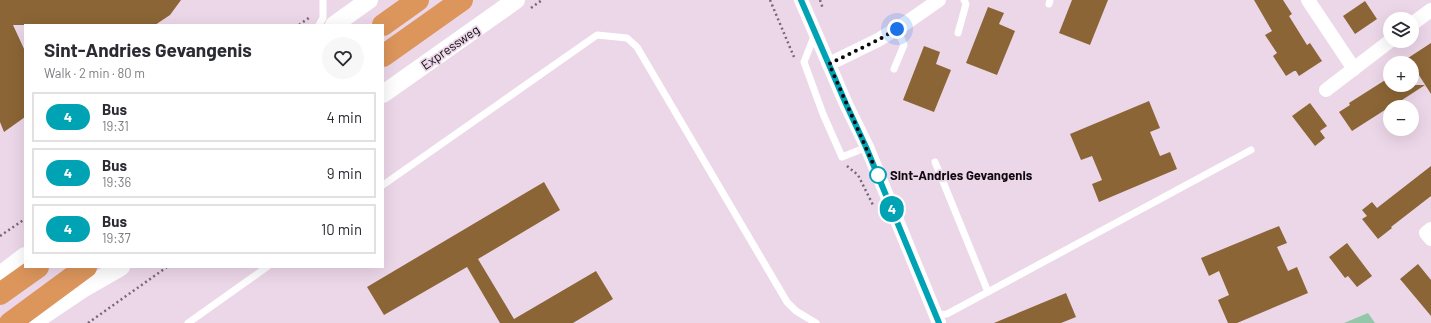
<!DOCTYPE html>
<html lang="en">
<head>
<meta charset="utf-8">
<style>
  body { margin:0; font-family:Barlow,sans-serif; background:#f7f7f7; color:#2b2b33; height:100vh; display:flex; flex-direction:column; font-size:15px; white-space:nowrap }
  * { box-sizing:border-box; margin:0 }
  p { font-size:13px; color:#7c7c81 }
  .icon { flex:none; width:22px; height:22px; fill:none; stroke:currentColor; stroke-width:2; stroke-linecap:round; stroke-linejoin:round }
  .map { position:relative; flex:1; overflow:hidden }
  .panel { position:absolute; left:24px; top:24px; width:360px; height:244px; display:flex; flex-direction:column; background:#fff; border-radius:0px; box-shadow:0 4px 16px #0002 }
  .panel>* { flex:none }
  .badge { padding:0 8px; border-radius:13px; font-size:14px; line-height:26px }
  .buttons { position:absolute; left:1383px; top:12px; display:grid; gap:8px }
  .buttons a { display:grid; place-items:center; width:36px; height:36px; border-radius:50%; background:#fff; box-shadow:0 4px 16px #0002; font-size:20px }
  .you { position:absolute; width:20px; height:20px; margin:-10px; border:3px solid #fff; border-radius:50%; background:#1a73e8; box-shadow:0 0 0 6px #1a73e833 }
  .map>.badge { position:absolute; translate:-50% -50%; box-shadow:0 0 0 2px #fff }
  .round { display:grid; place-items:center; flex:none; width:42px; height:42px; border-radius:21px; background:#f7f7f7 }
  .head { display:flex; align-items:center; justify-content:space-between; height:68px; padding:0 20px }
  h1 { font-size:19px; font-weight:700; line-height:30px }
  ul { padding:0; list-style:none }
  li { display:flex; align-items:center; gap:12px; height:50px; margin:0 8px 6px; padding:0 12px; border:2px solid #e1e1e2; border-radius:0px }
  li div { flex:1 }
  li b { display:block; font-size:15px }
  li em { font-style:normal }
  li .badge { min-width:44px; font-weight:700; text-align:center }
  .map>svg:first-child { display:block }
</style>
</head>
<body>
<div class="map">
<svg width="1431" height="323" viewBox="0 0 1431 323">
  <rect width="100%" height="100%" fill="#ecd7e9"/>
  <path fill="#94c6a9" d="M1368,313L1375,323H1344Z"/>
  <g fill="#8b6535">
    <path d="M0,0H181L170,15L155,25H13L25,51V117L4,132L0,122Z"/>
    <path d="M1072,0H1108L1090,45L1059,33Z"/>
    <path d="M1254,0H1283L1292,14L1289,16L1307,45L1310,43L1322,61L1299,76L1296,71H1294L1286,76L1273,56L1277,53L1265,35L1272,31Z"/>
    <path d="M1365,1L1377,19L1355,34L1343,16Z"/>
    <path d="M988,7L1004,13L999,24L1015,31L997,75L966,63Z"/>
    <path d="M1431,43V94L1408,58Z"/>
    <path d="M924,46L940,52L936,64L951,70L934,112L903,100Z"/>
    <path d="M1390,77V85H1425L1402,100L1403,104L1398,107H1390V110L1388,108L1352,131L1339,112L1350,105L1349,103Z"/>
    <path d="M1149,101L1160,128L1150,132L1160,156L1170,152L1177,169L1099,202L1092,184L1102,180L1092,156L1081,160L1070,134Z"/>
    <path d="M1310,103L1327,126L1320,131L1325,138L1315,146L1292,116Z"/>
    <path d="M1431,166V196L1391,227L1392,228L1378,239L1362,219L1367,216L1362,210L1372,202L1377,208Z"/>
    <path d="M544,182L560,210L478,259L514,319L596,271L613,299L573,323H500L467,267L384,315L367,287Z"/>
    <path d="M1279,226L1287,243L1277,247L1288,271L1297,267L1308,293L1237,323H1228L1218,300L1229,295L1219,271L1209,276L1201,258Z"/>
    <path d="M1347,243L1372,276L1357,287L1348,276L1345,278L1329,257Z"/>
    <path d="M1418,264L1431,280V316L1400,279Z"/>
    <path d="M1066,293L1076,317L1061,323H994Z"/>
  </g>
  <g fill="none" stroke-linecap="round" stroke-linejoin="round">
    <g stroke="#766975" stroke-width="2.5" stroke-dasharray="2 3" stroke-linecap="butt">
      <path d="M770,0L794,57"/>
      <path d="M820,0L823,9"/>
      <path d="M531,8L542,0"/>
      <path d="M299,25L310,17"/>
      <path d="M847,166L858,175L873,205"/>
      <path d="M0,236L25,219"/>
      <path d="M88,323L167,267"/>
    </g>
    <g stroke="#fff" stroke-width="7">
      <path d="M1049,4L1050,0"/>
      <path d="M319,25L323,18V0"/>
      <path d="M958,33L966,4L964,0"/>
      <path d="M815,34L804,62L823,114L842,157L867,147"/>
      <path d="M894,69L904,45L897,29"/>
      <path d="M935,162L988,292"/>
      <path d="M383,185L597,35L627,38L637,47L787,302L796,311L816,323"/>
      <path d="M936,315L947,314C1048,259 1149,204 1251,150"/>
      <path d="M188,323L267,267"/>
    </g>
    <g stroke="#fff" stroke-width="14">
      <path d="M801,0L846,104L867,147L939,323"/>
      <path d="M1308,0L1354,69"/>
      <path d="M1412,24L1431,10"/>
      <path d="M829,64L878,40L906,23L939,0"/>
      <path d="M1326,90L1390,41"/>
      <path d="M1431,229L1426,233L1431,239"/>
    </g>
    <g stroke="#fff" stroke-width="18">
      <path d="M334,25L369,0"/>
      <path d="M383,94L516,0"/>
      <path d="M0,275L25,256"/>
      <path d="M32,323L81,290L121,267"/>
    </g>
    <g stroke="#dc965c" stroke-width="22">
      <path d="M383,25L418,0"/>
      <path d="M383,56L462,0"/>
      <path d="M0,294L38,267"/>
      <path d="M10,323L86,267"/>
    </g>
  </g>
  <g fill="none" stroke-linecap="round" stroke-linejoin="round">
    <defs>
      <path id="line" d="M801,0L846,104L866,147L939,323"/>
    </defs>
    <use href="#line" stroke="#fff" stroke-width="9"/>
    <use href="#line" stroke="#00a3b4" stroke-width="6"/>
    <path stroke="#0f090f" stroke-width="4" stroke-dasharray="0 7.2" d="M878,175L829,64L878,40L897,29"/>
  </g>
  <circle fill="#fff" stroke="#00a3b4" stroke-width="2" cx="878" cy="175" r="8"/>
  <g text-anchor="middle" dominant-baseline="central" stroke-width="3.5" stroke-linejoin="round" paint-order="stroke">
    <g font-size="13" fill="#0f090f" stroke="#ecd7e9">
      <text transform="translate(450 47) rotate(-35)">Expressweg</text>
    </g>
    <g font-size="13" font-weight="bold" fill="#0f090f" stroke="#ecd7e9" text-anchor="start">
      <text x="890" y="175">Sint-Andries Gevangenis</text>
    </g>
  </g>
</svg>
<div class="buttons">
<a><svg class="icon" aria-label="layers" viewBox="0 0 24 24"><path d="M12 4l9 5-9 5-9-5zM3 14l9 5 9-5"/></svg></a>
<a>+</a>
<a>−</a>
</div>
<div class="you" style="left:897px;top:29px"></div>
<b class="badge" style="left:892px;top:209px;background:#00a3b4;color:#fff">4</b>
<section class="panel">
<div class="head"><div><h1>Sint-Andries Gevangenis</h1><p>Walk · 2 min · 80 m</p></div><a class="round"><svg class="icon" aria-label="heart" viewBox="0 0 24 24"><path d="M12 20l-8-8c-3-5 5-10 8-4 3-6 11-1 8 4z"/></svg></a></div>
<ul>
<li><span class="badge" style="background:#00a3b4;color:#fff">4</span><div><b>Bus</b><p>19:31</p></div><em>4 min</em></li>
<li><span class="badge" style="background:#00a3b4;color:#fff">4</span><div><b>Bus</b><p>19:36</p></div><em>9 min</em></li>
<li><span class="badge" style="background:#00a3b4;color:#fff">4</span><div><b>Bus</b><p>19:37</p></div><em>10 min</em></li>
</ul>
</section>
</div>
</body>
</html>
